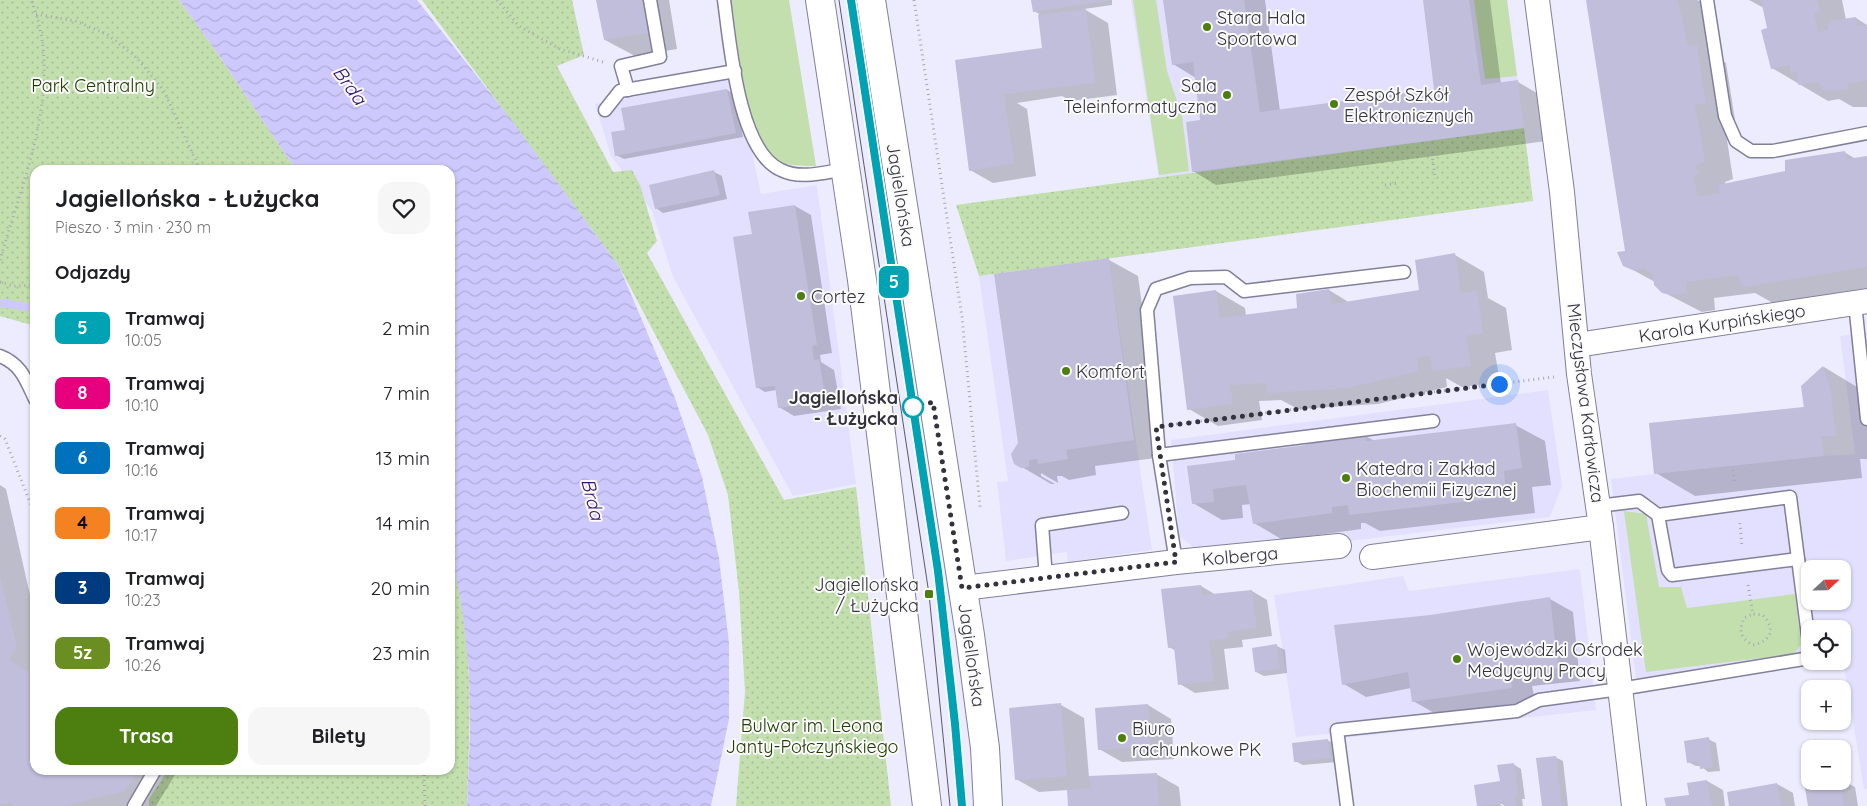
<!DOCTYPE html>
<html lang="pl">
<head>
<meta charset="utf-8">
<style>
  body { margin:0; font-family:Quicksand,sans-serif; background:#f6f6f6; color:#202124; height:100vh; display:flex; flex-direction:column; font-size:19px; white-space:nowrap }
  * { box-sizing:border-box; margin:0 }
  p { font-size:16px; color:#757577 }
  .icon { flex:none; width:28px; height:28px; fill:none; stroke:currentColor; stroke-width:2; stroke-linecap:round; stroke-linejoin:round }
  .map { position:relative; flex:1; overflow:hidden }
  .drawer { position:absolute; left:30px; top:165px; width:425px; height:610px; display:flex; flex-direction:column; background:#fff; border-radius:15px; box-shadow:0 1px 4px #0004 }
  .drawer>* { flex:none }
  .badge { padding:0 10px; border-radius:8px; font-size:18px; line-height:32px }
  .needle { width:32px; rotate:68deg }
  .buttons { position:absolute; left:1801px; top:560px; display:grid; gap:10px }
  .buttons a { display:grid; place-items:center; width:50px; height:50px; border-radius:10px; background:#fff; box-shadow:0 1px 4px #0004; font-size:25px }
  .you { position:absolute; width:25px; height:25px; margin:-12px; border:4px solid #fff; border-radius:50%; background:#1a73e8; box-shadow:0 0 0 8px #1a73e833 }
  .map>.badge { position:absolute; translate:-50% -50%; box-shadow:0 0 0 2px #fff }
  h2 { padding:0 25px; font-size:19px; line-height:45px }
  .round { display:grid; place-items:center; flex:none; width:52px; height:52px; border-radius:15px; background:#f6f6f6 }
  .summary { display:flex; align-items:center; justify-content:space-between; height:85px; padding:0 25px }
  h1 { font-size:24px; font-weight:700; line-height:38px }
  .primary-button { display:flex; gap:10px; margin-top:auto; padding:10px 25px }
  .primary-button a { flex:1; height:58px; border-radius:15px; background:#4c7f10; color:#fff; font-size:20px; font-weight:700; line-height:58px; text-align:center }
  .primary-button a+a { background:#f6f6f6; color:#202124 }
  ul { padding:0; list-style:none }
  li { display:flex; align-items:center; gap:15px; height:65px; padding:0 25px }
  li div { flex:1 }
  li b { display:block; font-size:19px }
  li em { font-style:normal }
  li .badge { min-width:55px; font-weight:700; text-align:center }
  .map>svg:first-child { display:block }
</style>
</head>
<body>
<div class="map">
<svg width="1867" height="806" viewBox="0 0 1867 806">
  <defs>
    <pattern id="park-dots" width="8" height="8" patternUnits="userSpaceOnUse" patternTransform="scale(1.25)"><rect width="8" height="8" fill="#c2dfad"/><path d="M2 2h.1M6 6h.1" fill="none" stroke="#a7c096" stroke-width="1.8" stroke-linecap="round"/></pattern>
    <pattern id="water-waves" width="16" height="10" patternUnits="userSpaceOnUse" patternTransform="scale(1.25)"><rect width="16" height="10" fill="#cec9fd"/><path d="M0 5q4-4 8 0t8 0" fill="none" stroke="#b1adda"/></pattern>
  </defs>
  <rect width="100%" height="100%" fill="#edecfe"/>
  <g fill="#e2e0fe" fill-rule="evenodd">
    <path d="M1131,0H1507L1524,128L1159,178Z"/>
    <path d="M736,78L761,194L817,185L856,484L793,496L673,277L652,211L611,156L595,104Z"/>
    <path d="M1109,258L1152,550L1068,562L1067,552L1006,561L997,482L1008,481L979,276Z"/>
    <path d="M1867,333V789H1864L1843,660L1842,629H1810V661H1832L1637,687L1611,479L1654,474L1649,423L1803,407L1801,386L1823,366L1831,390L1836,436L1822,438L1824,456L1855,454L1840,336ZM1810,569H1842V601H1810Z"/>
    <path d="M1548,390L1562,486L1550,517L1207,558L1179,536L1171,440Z"/>
    <path d="M1580,569L1596,710L1344,738L1326,734L1296,737L1274,595L1403,576L1409,591Z"/>
  </g>
  <g fill="#c2dfad">
    <path d="M731,0H789L816,166C800,166 777,166 766,153C745,128 737,35 731,0Z"/>
    <path d="M1133,0H1156L1167,71L1182,116L1189,171L1159,175Z"/>
    <path d="M1474,0H1507L1517,76L1485,79Z"/>
    <path d="M1624,511L1646,514L1659,587H1681L1687,608L1795,594L1801,644L1794,654L1646,672Z"/>
  </g>
  <g fill="url(#park-dots)">
    <path d="M0,0H179L211,44L296,170H35V326L0,316Z"/>
    <path d="M422,0H572L584,55L557,66L613,172L632,170L640,185L657,241L647,253L784,500L856,487L891,806H736L745,692L739,592L728,495L708,435L619,266Z"/>
    <path d="M1524,128L1533,201L994,274L979,276L956,205Z"/>
    <path d="M450,545C454,568 460,590 463,613C473,677 469,742 467,806H149V799L168,770H450Z"/>
  </g>
  <path fill="url(#water-waves)" d="M179,0H417L510,118L619,266L675,398L702,477L719,558L729,643V719L711,806H467L470,731L469,673L463,614L450,545V170H296L211,44Z"/>
  <g fill="#0003">
    <path d="M597,0H669L677,49L635,56L605,40Z"/>
    <path d="M1033,0H1112V5L1084,9L1108,23L1117,95L1071,101L1062,96L1017,103L1027,109L1036,176L993,183L970,170L962,102L1044,49L1039,14L1034,11Z"/>
    <path d="M1164,0H1265L1280,111L1436,90L1424,0H1490L1501,84L1518,82L1540,95L1546,141L1216,185L1193,171L1202,121L1196,78L1173,64Z"/>
    <path d="M1587,0H1697L1705,4L1715,56L1726,63L1735,120H1724L1733,179L1725,182L1726,185L1786,172L1844,152L1856,159L1867,157V288L1773,303L1755,293L1714,298L1715,310L1702,312L1663,292L1655,282L1624,265L1627,252Z"/>
    <path d="M1749,0H1842L1846,20L1856,18L1867,25V107H1853L1839,99L1828,101L1772,68L1769,29L1764,8Z"/>
    <path d="M727,90L734,94L743,137L624,159L616,155L627,131Z"/>
    <path d="M714,172L722,176L727,199L663,213L656,208Z"/>
    <path d="M795,206L811,215L832,353L820,355L821,362L834,370L841,409L794,416L779,407L776,390L765,392L757,387L753,235L750,213Z"/>
    <path d="M1455,255L1484,272L1488,298L1506,308L1512,350L1495,353L1500,382L1462,387L1446,378L1447,387L1378,404L1298,409L1281,400L1259,401L1262,420L1218,426L1189,409L1216,291L1245,308L1246,316L1299,309L1329,290L1350,303L1421,291Z"/>
    <path d="M1109,260L1138,276L1163,457L1095,466L1096,475L1069,480L1062,476H1057L1058,483L1041,473V476L1055,484H1051L1015,463L1019,443Z"/>
    <path d="M1824,367L1862,390L1867,404V459H1860L1862,478L1695,496L1656,473L1805,408L1803,387Z"/>
    <path d="M1515,425L1545,441L1551,485L1532,487L1535,513L1380,531L1365,523H1361V529L1283,540L1254,523L1251,504L1242,505L1243,518L1222,520L1193,503L1237,462L1365,436L1375,441Z"/>
    <path d="M0,485L6,489L35,617V770H178L156,806H0Z"/>
    <path d="M1201,586L1216,595L1252,591L1267,600L1272,636L1242,640L1243,647L1224,649L1229,689L1195,693L1180,684L1176,651L1169,647L1162,590Z"/>
    <path d="M1550,599L1573,612L1580,681L1532,686L1535,701L1436,714L1413,701L1411,688L1366,697L1344,684Z"/>
    <path d="M1277,646L1285,650L1287,673L1264,676L1256,672Z"/>
    <path d="M1061,705L1084,718L1089,777L1156,774L1179,787L1181,806H1069L1068,790L1039,792L1016,779L1010,709Z"/>
    <path d="M1148,705L1171,719L1174,759L1122,762L1099,749Z"/>
    <path d="M1708,739L1716,743L1720,771L1708,772L1701,766H1696L1688,762Z"/>
    <path d="M1327,740L1335,744L1337,762L1303,765L1295,761Z"/>
    <path d="M1555,757L1563,761L1568,806H1543Z"/>
    <path d="M1513,764L1521,769L1525,799H1522L1523,806H1505L1497,800L1496,802L1503,806H1478L1476,786L1501,782Z"/>
    <path d="M1842,780L1855,787L1858,806H1809L1806,783Z"/>
    <path d="M1707,781L1723,790L1725,806H1667L1691,796L1689,784Z"/>
    <path d="M1777,784L1793,793L1795,806H1730Z"/>
  </g>
  <g fill="none" stroke-linecap="round" stroke-linejoin="round">
    <path stroke="#cec9fd" stroke-width="8" d="M1,303L35,308"/>
  </g>
  <g fill="#c0bedb">
    <path d="M596,0H643L648,33L604,40Z"/>
    <path d="M1031,0H1108V1L1033,12Z"/>
    <path d="M1163,0H1244L1260,112L1434,89L1423,0H1469L1481,85L1518,80L1524,128L1192,172L1186,122L1200,120L1193,62L1172,65Z"/>
    <path d="M1586,0H1678L1688,46L1697,45L1706,104H1695L1705,162L1696,165L1699,174L1694,176L1698,197L1720,193L1718,185L1785,171V160L1845,151L1847,159L1867,156V267L1743,287L1738,275L1686,282L1687,293L1672,295L1662,293L1654,285L1653,274L1643,268L1635,271L1623,266L1617,252L1625,251Z"/>
    <path d="M1761,0H1817L1820,12L1814,13L1818,32L1828,30L1829,21L1856,17L1858,26L1867,25V80L1848,84L1847,90L1823,91L1819,82L1798,85L1797,72L1790,73V65L1771,69L1761,30L1767,28Z"/>
    <path d="M1086,9L1095,83L1004,94L1014,163L969,171L955,60L1042,48L1038,15Z"/>
    <path d="M727,89L736,133L615,156L611,132L625,130L621,108Z"/>
    <path d="M714,170L720,195L655,209L649,185Z"/>
    <path d="M795,205L817,345L812,346L814,360L819,359L826,401L778,408L775,386L756,388L733,237L752,234L748,212Z"/>
    <path d="M1455,253L1461,293L1477,290L1483,333L1466,336L1471,366L1432,371L1430,355L1417,358L1419,371L1348,388L1268,393L1266,383L1230,385L1233,404L1187,410L1173,296L1216,290L1220,318L1297,308L1296,294L1329,289L1332,304L1419,290L1415,260Z"/>
    <path d="M1109,258L1134,440L1066,450L1068,459L1038,464L1037,459L1029,460V467L1021,468L1014,464L1011,454L1018,443L994,274Z"/>
    <path d="M1823,366L1831,390L1836,436L1822,437L1824,456L1654,474L1649,423L1804,407L1801,386Z"/>
    <path d="M1516,423L1522,468L1504,471L1506,497L1349,515L1348,505L1332,507V513L1253,524L1246,485L1213,489L1214,502L1192,504L1187,466L1235,460V454L1306,445V442L1365,434L1366,441Z"/>
    <path d="M0,576L17,647L9,660L35,676V770H139L125,791L65,806H15L11,803L0,805Z"/>
    <path d="M1201,585L1202,595L1252,590L1257,628L1227,632L1228,638L1209,641L1214,681L1178,685L1174,647L1168,648L1161,589Z"/>
    <path d="M1550,597L1558,668L1510,673L1512,688L1412,702L1408,672L1342,685L1334,625L1430,615Z"/>
    <path d="M1277,644L1280,669L1255,672L1252,648Z"/>
    <path d="M1061,703L1067,776L1015,780L1009,708Z"/>
    <path d="M1148,704L1151,746L1098,750L1095,708Z"/>
    <path d="M1709,737L1713,767L1700,769L1699,761L1687,763L1684,741Z"/>
    <path d="M1328,739L1330,758L1294,762L1292,743Z"/>
    <path d="M1556,756L1562,806H1542L1536,758Z"/>
    <path d="M1514,763L1518,796H1515L1516,806H1504L1502,797V804L1477,806L1474,785L1500,781L1497,765Z"/>
    <path d="M1157,773L1159,806H1068L1067,790L1091,788L1089,776Z"/>
    <path d="M1707,780L1712,806H1666L1664,798L1689,795L1687,783Z"/>
    <path d="M1841,781L1844,806H1808L1804,782Z"/>
    <path d="M1777,783L1781,806H1729L1727,792Z"/>
  </g>
  <g fill="none" stroke-linecap="round" stroke-linejoin="round">
    <defs>
      <g id="service">
        <path d="M724,0C730,43 738,151 781,170C801,180 825,172 846,169"/>
        <path d="M1707,0L1725,116L1736,141L1751,151H1773L1867,133"/>
        <path d="M628,90L621,66L660,57L650,0"/>
        <path d="M605,110L620,91L735,71"/>
        <path d="M1855,303L1867,419"/>
        <path d="M0,356C21,364 26,380 35,399"/>
        <path d="M1159,455L1433,421"/>
        <path d="M1598,506L1639,501L1658,515L1790,497L1810,651"/>
        <path d="M1658,515L1668,570L1672,575L1798,559"/>
        <path d="M1176,562L1159,455L1147,310L1156,289L1190,278L1226,277L1244,291L1404,272"/>
        <path d="M1046,578L1042,525L1122,513"/>
        <path d="M134,806L155,770"/>
        <path d="M1347,806L1337,730L1517,711L1539,700L1620,689L1810,658"/>
      </g>
      <g id="minor">
        <path d="M1537,0L1562,192L1579,374L1601,527L1634,806"/>
        <path d="M1577,345L1867,301"/>
        <path d="M1372,557L1601,527"/>
        <path d="M963,588L1176,562L1339,546"/>
      </g>
      <g id="secondary">
        <path d="M820,0L862,280L927,806"/>
        <path d="M871,0L970,635L985,748L988,806"/>
      </g>
    </defs>
    <use href="#service" stroke="#827f9a" stroke-width="15"/>
    <use href="#minor" stroke="#827f9a" stroke-width="26"/>
    <use href="#secondary" stroke="#827f9a" stroke-width="30"/>
    <g stroke="#a8a7b7" stroke-width="3" stroke-dasharray="1 4" stroke-linecap="butt">
      <path d="M497,0L519,26L560,49L603,62"/>
      <path d="M914,0L962,317L980,507"/>
      <path d="M36,14L75,21L107,34L137,58L164,91L200,170"/>
      <path d="M1431,144L1435,179"/>
      <path d="M1385,185L1398,183"/>
      <path d="M0,260C23,178 66,84 31,0"/>
      <path d="M0,282L13,286L35,285"/>
      <path d="M1176,424L1554,377"/>
      <path d="M0,436L5,439L35,515"/>
      <path d="M1733,470L1735,484"/>
      <path d="M1740,523L1742,547"/>
      <path d="M1748,585L1753,614L1763,615C1776,629 1771,641 1753,645C1741,638 1738,632 1744,618L1753,614"/>
      <path d="M424,770L425,806"/>
    </g>
    <use href="#service" stroke="#fff" stroke-width="12"/>
    <use href="#minor" stroke="#fff" stroke-width="24"/>
    <use href="#secondary" stroke="#fff" stroke-width="28"/>
    <g stroke="#5a5965" stroke-width="1">
      <path d="M839,0L929,594L950,806"/>
      <path d="M851,0L938,571L957,741L962,806"/>
    </g>
  </g>
  <g fill="none" stroke-linecap="round" stroke-linejoin="round">
    <defs>
      <path id="line" d="M851,0L938,571L955,724L962,806"/>
    </defs>
    <use href="#line" stroke="#fff" stroke-width="11"/>
    <use href="#line" stroke="#00a3b4" stroke-width="8"/>
    <path stroke="#33323d" stroke-width="5" stroke-dasharray="0 9" d="M913,407L933,402L962,588L1176,562L1156,427L1499,384"/>
  </g>
  <g fill="#4c7f10" stroke="#fbfbfb" stroke-width="2">
    <circle cx="1207" cy="27" r="5"/>
    <circle cx="1227" cy="95" r="5"/>
    <circle cx="1334" cy="104" r="5"/>
    <circle cx="801" cy="296" r="5"/>
    <circle cx="1066" cy="371" r="5"/>
    <circle cx="1346" cy="478" r="5"/>
    <rect x="924" y="589" width="10" height="10" rx="2.5"/>
    <circle cx="1457" cy="659" r="5"/>
    <circle cx="1122" cy="738" r="5"/>
  </g>
  <circle fill="#fff" stroke="#00a3b4" stroke-width="2.5" cx="913" cy="407" r="10"/>
  <g text-anchor="middle" dominant-baseline="central" stroke-width="4" stroke-linejoin="round" paint-order="stroke">
    <g font-size="18" fill="#33323d" stroke="#fbfbfb" text-anchor="start">
      <text x="1217" y="17">Stara Hala<tspan x="1217" dy="21">Sportowa</tspan></text>
      <text x="1217" y="85" text-anchor="end">Sala<tspan x="1217" dy="21">Teleinformatyczna</tspan></text>
      <text x="1344" y="94">Zespół Szkół<tspan x="1344" dy="21">Elektronicznych</tspan></text>
      <text x="811" y="296">Cortez</text>
      <text x="1076" y="371">Komfort</text>
      <text x="1356" y="468">Katedra i Zakład<tspan x="1356" dy="21">Biochemii Fizycznej</tspan></text>
      <text x="919" y="584" text-anchor="end">Jagiellońska<tspan x="919" dy="21">/ Łużycka</tspan></text>
      <text x="1467" y="649">Wojewódzki Ośrodek<tspan x="1467" dy="21">Medycyny Pracy</tspan></text>
      <text x="1132" y="728">Biuro<tspan x="1132" dy="21">rachunkowe PK</tspan></text>
    </g>
    <g font-size="18" fill="#213c00" stroke="#fbfbfb">
      <text x="93" y="85">Park Centralny</text>
      <text x="812" y="725">Bulwar im. Leona<tspan x="812" dy="21">Janty-Połczyńskiego</tspan></text>
    </g>
    <g font-size="18" fill="#33323d" stroke="#fbfbfb">
      <text transform="translate(901 195) rotate(81)">Jagiellońska</text>
      <text transform="translate(1722 323) rotate(-9)">Karola Kurpińskiego</text>
      <text transform="translate(1586 403) rotate(83)">Mieczysława Karłowicza</text>
      <text transform="translate(1240 556) rotate(-5)">Kolberga</text>
      <text transform="translate(972 655) rotate(82)">Jagiellońska</text>
    </g>
    <g font-size="18" font-weight="bold" fill="#33323d" stroke="#fbfbfb" text-anchor="end">
      <text x="898" y="397">Jagiellońska<tspan x="898" dy="21">- Łużycka</tspan></text>
    </g>
    <g font-size="19" font-style="italic" fill="#311172" stroke="#fbfbfb">
      <text transform="translate(350 85) rotate(54)">Brda</text>
      <text transform="translate(593 499) rotate(76)">Brda</text>
    </g>
  </g>
</svg>
<div class="buttons">
<a><svg class="needle" viewBox="-14 -14 28 28"><path d="M0-13l5 13h-10z" fill="#e53935"/><path d="M0 13l5-13h-10z" fill="#757577"/></svg></a>
<a><svg class="icon" aria-label="locate" viewBox="0 0 24 24"><circle cx="12" cy="12" r="6"/><path d="M12 2v4M12 18v4M2 12h4M18 12h4"/></svg></a>
<a>+</a>
<a>−</a>
</div>
<div class="you" style="left:1499px;top:384px"></div>
<b class="badge" style="left:894px;top:282px;background:#00a3b4;color:#fff">5</b>
<section class="drawer">
<div class="summary"><div><h1>Jagiellońska - Łużycka</h1><p>Pieszo · 3 min · 230 m</p></div><a class="round"><svg class="icon" aria-label="heart" viewBox="0 0 24 24"><path d="M12 20l-8-8c-3-5 5-10 8-4 3-6 11-1 8 4z"/></svg></a></div>
<h2>Odjazdy</h2>
<ul>
<li><span class="badge" style="background:#00a3b4;color:#fff">5</span><div><b>Tramwaj</b><p>10:05</p></div><em>2 min</em></li>
<li><span class="badge" style="background:#e6007e;color:#fff">8</span><div><b>Tramwaj</b><p>10:10</p></div><em>7 min</em></li>
<li><span class="badge" style="background:#0072bc;color:#fff">6</span><div><b>Tramwaj</b><p>10:16</p></div><em>13 min</em></li>
<li><span class="badge" style="background:#f58220;color:#111">4</span><div><b>Tramwaj</b><p>10:17</p></div><em>14 min</em></li>
<li><span class="badge" style="background:#003b80;color:#fff">3</span><div><b>Tramwaj</b><p>10:23</p></div><em>20 min</em></li>
<li><span class="badge" style="background:#6b8e23;color:#fff">5z</span><div><b>Tramwaj</b><p>10:26</p></div><em>23 min</em></li>
</ul>
<div class="primary-button"><a>Trasa</a><a>Bilety</a></div>
</section>
</div>
</body>
</html>
